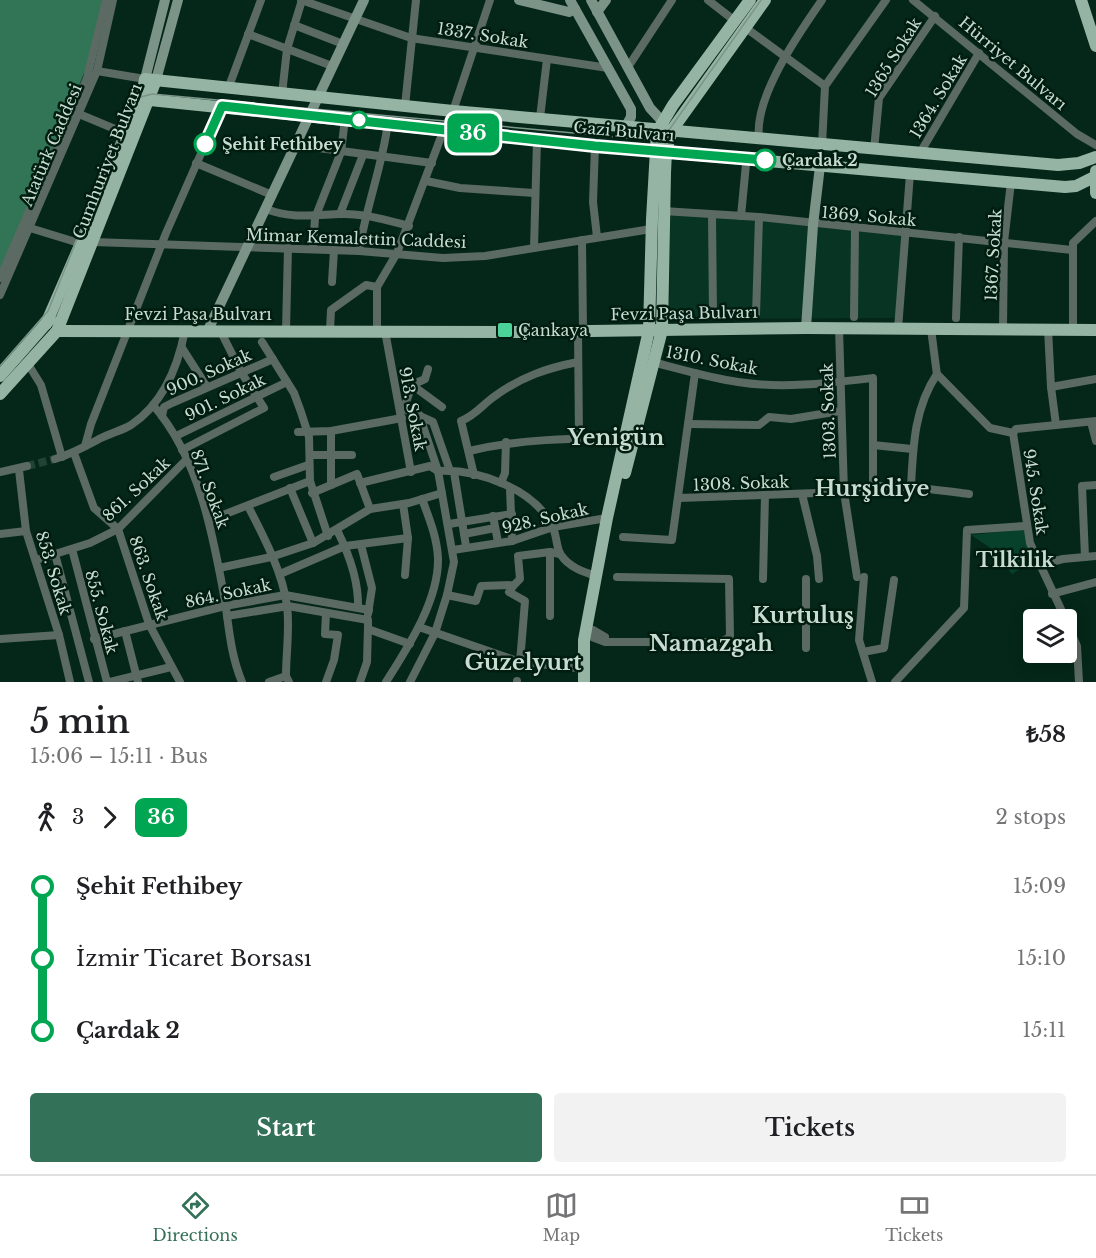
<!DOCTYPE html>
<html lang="en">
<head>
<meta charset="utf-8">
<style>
  body { margin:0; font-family:"Libre Baskerville",serif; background:#f2f2f2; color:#202124; height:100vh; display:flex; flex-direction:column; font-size:22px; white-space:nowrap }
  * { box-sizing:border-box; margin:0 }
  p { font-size:20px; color:#757577 }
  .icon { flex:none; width:33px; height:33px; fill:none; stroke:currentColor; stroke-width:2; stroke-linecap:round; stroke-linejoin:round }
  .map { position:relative; height:682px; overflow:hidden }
  .sheet { display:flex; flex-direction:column; background:#fff; flex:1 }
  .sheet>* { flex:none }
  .badge { padding:0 12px; border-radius:9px; font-size:21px; line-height:39px }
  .fabs { position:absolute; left:1023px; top:609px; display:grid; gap:12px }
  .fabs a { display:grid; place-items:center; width:54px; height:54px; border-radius:6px; background:#fff; box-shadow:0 3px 15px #0003; font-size:30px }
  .map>.badge { position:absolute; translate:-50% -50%; box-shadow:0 0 0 3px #fff }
  .legs { display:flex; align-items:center; gap:9px; height:66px; padding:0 30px; font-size:20px }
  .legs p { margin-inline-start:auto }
  .overview { display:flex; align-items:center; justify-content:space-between; height:102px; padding:0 30px }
  h1 { font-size:33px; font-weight:600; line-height:45px }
  .button { display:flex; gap:12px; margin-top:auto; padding:12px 30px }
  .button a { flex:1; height:69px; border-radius:6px; background:#347159; color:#fff; font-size:24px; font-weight:600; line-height:69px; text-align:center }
  .button a+a { background:#f2f2f2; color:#202124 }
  ul { padding:0 30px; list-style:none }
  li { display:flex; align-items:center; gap:21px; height:72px; font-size:22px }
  li i { display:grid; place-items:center; width:9px; height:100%; margin:0 8px; background:currentColor }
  li i::after { content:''; width:15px; height:15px; margin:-8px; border:4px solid; border-radius:50%; background:#fff }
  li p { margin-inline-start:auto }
  li:first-child i { background:linear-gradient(#0000 50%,currentColor 0) }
  li:last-child i { background:linear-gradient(currentColor 50%,#0000 0) }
  .tabs { display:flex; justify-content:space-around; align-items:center; height:84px; border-top:2px solid #e0e0e0; background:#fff; font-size:16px; color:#757577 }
  .tabs a { display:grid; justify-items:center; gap:3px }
  .tabs .active { color:#347159 }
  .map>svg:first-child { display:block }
</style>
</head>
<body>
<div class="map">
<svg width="1096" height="682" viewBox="0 0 1096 682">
  <rect width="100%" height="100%" fill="#042719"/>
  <path fill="#083423" d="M670,208L907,230L902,318L669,319Z"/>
  <path fill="#07412b" d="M1024,529L1031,562L1012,574L995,551L971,535Z"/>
  <path fill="#327456" d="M0,0H103L90,59L0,275Z"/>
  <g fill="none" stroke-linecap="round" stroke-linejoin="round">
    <path stroke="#224235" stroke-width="8" stroke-dasharray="8 4" stroke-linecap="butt" d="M27,466L55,459"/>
    <g stroke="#5b6a62" stroke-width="8">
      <path d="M301,0L411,38L608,68"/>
      <path d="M708,0L735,21"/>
      <path d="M913,0L1077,134L1096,145"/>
      <path d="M294,25L343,44"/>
      <path d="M746,28L825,86"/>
      <path d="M248,34L332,66"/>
      <path d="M628,67L672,0"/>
      <path d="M97,71L145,79"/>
      <path d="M228,89L261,0"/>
      <path d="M282,94L287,49L302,0"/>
      <path d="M405,106L416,0"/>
      <path d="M453,111L490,0"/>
      <path d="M79,114L127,134"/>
      <path d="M540,118L547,59"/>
      <path d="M759,138C754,97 799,33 822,0"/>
      <path d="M296,145L432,163"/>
      <path d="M822,145L825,86L886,0"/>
      <path d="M595,146L593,202L597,237"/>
      <path d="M874,150L879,98L935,16"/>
      <path d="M920,153L979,53"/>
      <path d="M196,163L272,195"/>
      <path d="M426,181L460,188L534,193"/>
      <path d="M266,209C292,219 314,215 340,214C363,213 386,220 409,226"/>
      <path d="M663,211L759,217L1072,250"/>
      <path d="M340,214L363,155"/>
      <path d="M712,215L713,315"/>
      <path d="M741,216L746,164"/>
      <path d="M30,228L79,243"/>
      <path d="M582,240L583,331"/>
      <path d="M93,242L359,251L443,258L485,256L651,229"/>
      <path d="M534,248L537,140"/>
      <path d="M313,249L315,218L341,152L345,119"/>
      <path d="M359,251C366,207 382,167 388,123"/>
      <path d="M0,278L87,78L106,0"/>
      <path d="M332,282L334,250"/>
      <path d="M377,287L397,253L444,129"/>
      <path d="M377,287V331"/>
      <path d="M0,295L97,71L113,0"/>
      <path d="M756,315L759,217"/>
      <path d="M854,317L855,229"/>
      <path d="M956,318L959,237"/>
      <path d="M839,328L844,492L857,577"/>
      <path d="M898,329L910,174"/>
      <path d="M931,329L937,375"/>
      <path d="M1003,329L1004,242L1011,182"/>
      <path d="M1048,329L1051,387L1056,425"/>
      <path d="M286,330L288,248"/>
      <path d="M330,330L331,310L366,285L377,287"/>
      <path d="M1073,330V243L1096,221"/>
      <path d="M385,331L411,472"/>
      <path d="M578,331L579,438"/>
      <path d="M262,342L294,393L301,412L309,437L310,481L328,536"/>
      <path d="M182,348L207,387"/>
      <path d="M652,362C680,369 709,378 738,382C781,389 830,383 873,378V487"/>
      <path d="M28,364L41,385L62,457"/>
      <path d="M412,385L442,407"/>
      <path d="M1051,387L1096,379"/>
      <path d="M153,405C199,458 213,534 225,601C229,629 231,656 242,682"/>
      <path d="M400,407L433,422L450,471"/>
      <path d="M404,408L412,385L425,379L428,369"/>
      <path d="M162,416L164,407L172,403L273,359"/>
      <path d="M1091,422L1096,441"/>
      <path d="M689,424L759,425L769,417L791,419L840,411"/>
      <path d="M298,432L331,431L402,418"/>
      <path d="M1013,433L1030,543L1066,620"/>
      <path d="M176,436L287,382"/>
      <path d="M873,445L912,449"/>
      <path d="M85,446L91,424L166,233L222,106"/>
      <path d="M182,450L264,408L241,372L220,330"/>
      <path d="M469,451C520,439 571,438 624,439"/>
      <path d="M74,453L94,508L118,529L149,624L180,682"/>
      <path d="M310,455H352"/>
      <path d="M55,459C72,454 86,446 101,438C111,433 123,430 131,425C164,403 178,367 185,330"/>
      <path d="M19,470L26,531L59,635L70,682"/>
      <path d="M438,471C478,469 536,489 553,528C557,536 556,548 561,555C569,567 583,572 596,576"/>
      <path d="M0,472L27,466"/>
      <path d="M454,472L466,546"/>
      <path d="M474,475L461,421C476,415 483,404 495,396C521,377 547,368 578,362"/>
      <path d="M274,477L308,465"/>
      <path d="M360,483L430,466L438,471"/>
      <path d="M501,483L505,473L506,442"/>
      <path d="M331,485V431"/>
      <path d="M911,487C913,448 914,408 937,374L990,428L1013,433L1016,429L1096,421"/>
      <path d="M290,488L313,543"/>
      <path d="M510,488L512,541"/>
      <path d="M312,493L357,474L370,509"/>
      <path d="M802,494L817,556L819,579"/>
      <path d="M679,498L844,492C864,479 944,491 969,494"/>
      <path d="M403,504L408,538L405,575"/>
      <path d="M248,506C263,535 283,573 287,606C290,628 286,653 286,676L289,682"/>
      <path d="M493,516L498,542"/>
      <path d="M210,520L310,481"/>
      <path d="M449,524L512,514"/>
      <path d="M337,530C349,554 359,580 358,608"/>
      <path d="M0,534L26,531"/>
      <path d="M464,534L495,528"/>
      <path d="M623,537L672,540L695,373"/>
      <path d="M361,545L372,588L368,614"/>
      <path d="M72,549L107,682"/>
      <path d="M453,550L512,541L553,527L607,518"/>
      <path d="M550,552V616"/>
      <path d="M55,554L89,682"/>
      <path d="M1085,557L1082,486L1096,485"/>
      <path d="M36,560L90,543L118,529L186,460"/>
      <path d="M1039,565L1063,559L1096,556"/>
      <path d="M219,568L271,557L313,543L370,509L409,503L442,493"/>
      <path d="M280,574L345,546L408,538"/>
      <path d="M864,577L859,640L872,682"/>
      <path d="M763,579L765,495"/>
      <path d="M514,585L509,592L525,601L520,662"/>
      <path d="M1052,594L1096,582"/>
      <path d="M447,595L476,601L481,586L514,585L520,579L518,556L550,552L560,554"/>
      <path d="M227,616L288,606L368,620V629L410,644"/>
      <path d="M1066,621L1077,646L1079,682"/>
      <path d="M419,627L520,662L585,669"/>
      <path d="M593,630L605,637"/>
      <path d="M125,631L138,682"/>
      <path d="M592,637L605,642H720L730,637L729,579L617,577"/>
      <path d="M0,639L59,635"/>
      <path d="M94,639L225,606L285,595L369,610"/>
      <path d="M806,648V579"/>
      <path d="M863,652L884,648L894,580"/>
      <path d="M110,682L171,667"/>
      <path d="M269,682L286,676"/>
      <path d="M326,682L334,660L338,635L325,634L326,613"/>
      <path d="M360,682L367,662L368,626"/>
      <path d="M386,682C408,647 439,600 438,558C437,537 429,518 422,499"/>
      <path d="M410,682L435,633L447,595L454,562L438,471L419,414"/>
      <path d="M517,682V681"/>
      <path d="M895,682L964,608L967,530L1025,526"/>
    </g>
    <g stroke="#7c9487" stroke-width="10">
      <path d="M519,0L569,12L575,9"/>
      <path d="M570,0L631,109V117L626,126"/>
      <path d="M591,0L650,108L662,121"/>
      <path d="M597,12L606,0"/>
      <path d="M145,79L165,0"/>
      <path d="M156,80L178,0"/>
      <path d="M806,328L813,225L820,166"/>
      <path d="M208,330L364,0"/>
    </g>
    <g stroke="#96b4a4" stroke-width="12">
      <path d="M1081,0L1096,46"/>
      <path d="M150,100L595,146L1065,187L1076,186L1094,177"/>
      <path d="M1096,171V193"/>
      <path d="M46,324L113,169L142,96L145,79L453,111L1058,165L1079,163L1096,157"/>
      <path d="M57,331L521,332L806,328L1096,330"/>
      <path d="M0,376L50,319"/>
      <path d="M0,394L57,331L156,80"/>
      <path d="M625,473L662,330L665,173L666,151L672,130L765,0"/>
      <path d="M584,682V640L607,518L649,330L652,219L657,132L673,105L750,0"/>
    </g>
    <path stroke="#7b9589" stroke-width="1.5" d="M0,366L48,311L131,106L137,98L152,94L650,140L669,130L761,0"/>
  </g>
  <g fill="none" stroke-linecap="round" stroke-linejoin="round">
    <defs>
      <path id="line-1" d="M205,144L222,106L595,146L765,160"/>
    </defs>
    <use href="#line-1" stroke="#fff" stroke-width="14"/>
    <use href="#line-1" stroke="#00a651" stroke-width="9"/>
  </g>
  <g fill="#fff" stroke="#00a651" stroke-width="3">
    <circle cx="359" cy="120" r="8"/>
    <circle cx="205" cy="144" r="10"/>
    <circle cx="765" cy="160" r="10"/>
  </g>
  <rect fill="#4cd39a" stroke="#001d10" stroke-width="2" x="497" y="322" width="16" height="16" rx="3"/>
  <g text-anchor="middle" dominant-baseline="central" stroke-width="5" stroke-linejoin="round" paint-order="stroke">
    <g font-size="16" fill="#c9dcd2" stroke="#001d10">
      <text transform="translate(483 35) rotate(9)">1337. Sokak</text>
      <text transform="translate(893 57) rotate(-58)">1365 Sokak</text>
      <text transform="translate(1013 63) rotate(40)">Hürriyet Bulvarı</text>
      <text transform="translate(938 96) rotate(-59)">1364. Sokak</text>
      <text transform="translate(624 131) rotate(5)">Gazi Bulvarı</text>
      <text transform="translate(51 145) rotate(-67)">Atatürk Caddesi</text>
      <text transform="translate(107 161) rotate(-69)">Cumhuriyet Bulvarı</text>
      <text transform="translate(869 216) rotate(5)">1369. Sokak</text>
      <text transform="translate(356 238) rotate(2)">Mimar Kemalettin Caddesi</text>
      <text transform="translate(993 255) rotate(-87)">1367. Sokak</text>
      <text transform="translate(684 313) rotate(-1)">Fevzi Paşa Bulvarı</text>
      <text x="198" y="314">Fevzi Paşa Bulvarı</text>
      <text transform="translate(712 360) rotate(11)">1310. Sokak</text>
      <text transform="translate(209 372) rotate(-24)">900. Sokak</text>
      <text transform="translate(225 397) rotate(-26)">901. Sokak</text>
      <text transform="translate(413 409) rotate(79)">913. Sokak</text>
      <text transform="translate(828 411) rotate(-92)">1303. Sokak</text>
      <text transform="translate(741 483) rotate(-2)">1308. Sokak</text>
      <text transform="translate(136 489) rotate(-43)">861. Sokak</text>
      <text transform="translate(210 489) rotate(70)">871. Sokak</text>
      <text transform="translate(1036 492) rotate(81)">945. Sokak</text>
      <text transform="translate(545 518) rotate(-13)">928. Sokak</text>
      <text transform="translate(54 573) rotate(73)">853. Sokak</text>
      <text transform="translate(149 578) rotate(71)">863. Sokak</text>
      <text transform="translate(228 593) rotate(-12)">864. Sokak</text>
      <text transform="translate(102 612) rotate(75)">855. Sokak</text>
    </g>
    <g font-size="16" font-weight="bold" fill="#c9dcd2" stroke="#001d10" text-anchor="start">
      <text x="222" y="144">Şehit Fethibey</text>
      <text x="782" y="160">Çardak 2</text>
    </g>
    <g font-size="16" fill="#c9dcd2" stroke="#001d10" text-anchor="start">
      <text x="518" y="330">Çankaya</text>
    </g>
    <g font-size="20" font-weight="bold" fill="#c9dcd2" stroke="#001d10">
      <text x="1015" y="560">Tilkilik</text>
    </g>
    <g font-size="22" font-weight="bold" fill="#c9dcd2" stroke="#001d10">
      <text x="616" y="437">Yenigün</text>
      <text x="872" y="488">Hurşidiye</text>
      <text x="803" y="615">Kurtuluş</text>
      <text x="711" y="643">Namazgah</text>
      <text x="523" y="662">Güzelyurt</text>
    </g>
  </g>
</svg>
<div class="fabs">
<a><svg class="icon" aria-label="layers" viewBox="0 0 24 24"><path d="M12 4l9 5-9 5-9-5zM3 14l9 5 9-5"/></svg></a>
</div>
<b class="badge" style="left:473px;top:133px;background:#00a651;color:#fff">36</b>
</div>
<section class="sheet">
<div class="overview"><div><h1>5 min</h1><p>15:06 – 15:11 · Bus</p></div><b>₺58</b></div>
<div class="legs"><svg class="icon" aria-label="walk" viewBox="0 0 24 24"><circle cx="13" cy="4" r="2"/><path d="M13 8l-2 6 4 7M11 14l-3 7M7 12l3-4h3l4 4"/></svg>3<svg class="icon" aria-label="forward" viewBox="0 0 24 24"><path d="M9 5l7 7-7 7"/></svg><b class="badge" style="background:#00a651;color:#fff">36</b><p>2 stops</p></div>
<ul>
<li><i style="color:#00a651"></i><b>Şehit Fethibey</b><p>15:09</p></li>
<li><i style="color:#00a651"></i><span>İzmir Ticaret Borsası</span><p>15:10</p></li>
<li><i style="color:#00a651"></i><b>Çardak 2</b><p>15:11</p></li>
</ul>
<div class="button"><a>Start</a><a>Tickets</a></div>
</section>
<nav class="tabs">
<a class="active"><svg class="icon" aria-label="directions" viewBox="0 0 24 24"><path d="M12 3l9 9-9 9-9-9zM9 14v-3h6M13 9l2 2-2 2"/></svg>Directions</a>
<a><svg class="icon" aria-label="map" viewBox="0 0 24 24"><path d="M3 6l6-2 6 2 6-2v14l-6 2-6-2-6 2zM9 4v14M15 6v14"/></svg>Map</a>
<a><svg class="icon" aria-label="tickets" viewBox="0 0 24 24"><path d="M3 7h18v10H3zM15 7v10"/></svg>Tickets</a>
</nav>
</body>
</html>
